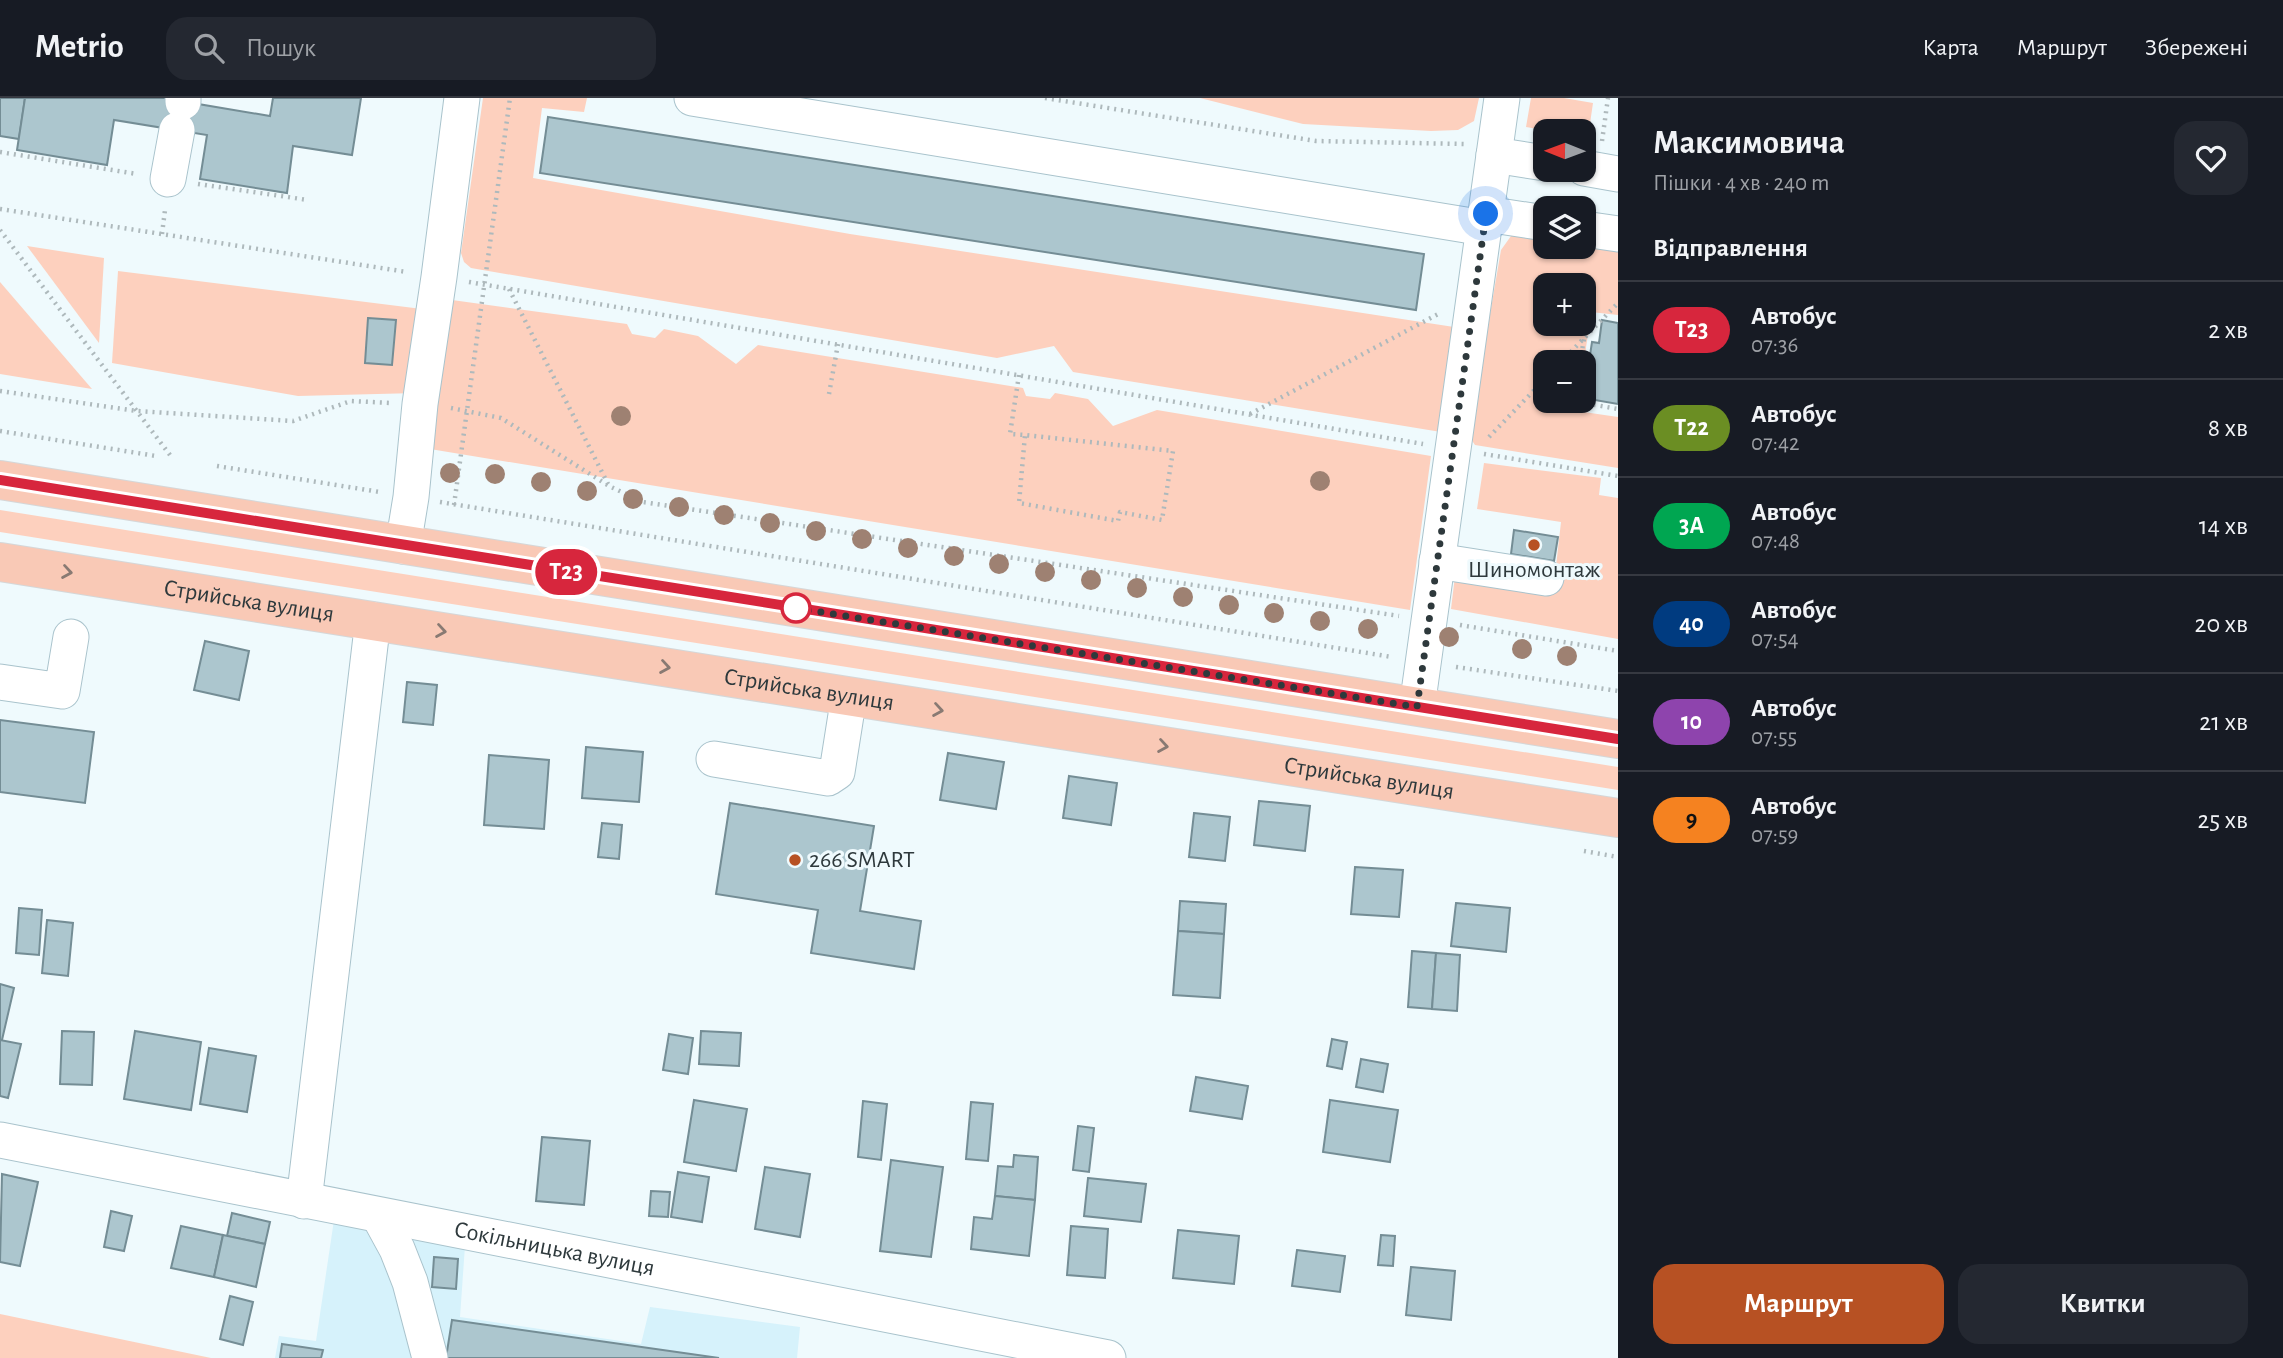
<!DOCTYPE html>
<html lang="uk">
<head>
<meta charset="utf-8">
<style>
  body { margin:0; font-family:"Alegreya Sans",sans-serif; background:#242831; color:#f1f3f6; height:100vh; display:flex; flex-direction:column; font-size:26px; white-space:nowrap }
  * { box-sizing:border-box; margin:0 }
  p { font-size:23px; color:#9ea1a6 }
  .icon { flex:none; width:38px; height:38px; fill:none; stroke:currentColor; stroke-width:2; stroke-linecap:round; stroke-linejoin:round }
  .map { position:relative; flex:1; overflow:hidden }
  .side { display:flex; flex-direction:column; background:#171b24; width:665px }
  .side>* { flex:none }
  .badge { padding:0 14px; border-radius:23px; font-size:24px; line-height:46px }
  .needle { width:46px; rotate:271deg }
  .fabs { position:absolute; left:1533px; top:21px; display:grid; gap:14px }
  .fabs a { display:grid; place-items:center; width:63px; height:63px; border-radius:14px; background:#171b24; box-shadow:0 2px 5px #0004; font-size:35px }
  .you { position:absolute; width:35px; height:35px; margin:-18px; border:5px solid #fff; border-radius:50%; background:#1a73e8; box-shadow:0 0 0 10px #1a73e833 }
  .map>.badge { position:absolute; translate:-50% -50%; box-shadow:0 0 0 4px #fff }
  h2 { padding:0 35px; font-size:26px; line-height:63px }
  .round { display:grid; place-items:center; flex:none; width:74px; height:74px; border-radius:21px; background:#242831 }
  .overview { display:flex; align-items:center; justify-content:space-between; height:119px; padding:0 35px }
  h1 { font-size:33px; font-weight:700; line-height:52px }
  .primary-button { display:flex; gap:14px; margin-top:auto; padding:14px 35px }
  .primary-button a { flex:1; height:80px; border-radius:21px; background:#b75123; color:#fff; font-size:28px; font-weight:700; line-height:80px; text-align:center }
  .primary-button a+a { background:#242831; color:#f1f3f6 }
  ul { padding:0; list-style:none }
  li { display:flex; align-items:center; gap:21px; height:98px; padding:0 35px; border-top:2px solid #363941 }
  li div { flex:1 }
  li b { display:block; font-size:26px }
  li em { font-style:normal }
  li .badge { min-width:77px; font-weight:700; text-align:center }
  header { display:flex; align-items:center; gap:42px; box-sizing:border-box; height:98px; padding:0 35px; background:#171b24; border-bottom:2px solid #363941 }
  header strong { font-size:33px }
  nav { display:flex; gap:38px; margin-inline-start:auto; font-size:24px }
  .search { width:490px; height:63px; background:#242831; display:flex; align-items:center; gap:18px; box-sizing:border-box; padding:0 24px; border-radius:21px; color:#9ea1a6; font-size:26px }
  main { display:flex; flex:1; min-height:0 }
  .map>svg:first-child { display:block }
</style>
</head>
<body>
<header>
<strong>Metrio</strong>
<div class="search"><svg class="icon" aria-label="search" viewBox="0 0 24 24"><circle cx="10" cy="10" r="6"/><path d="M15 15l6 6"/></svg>Пошук</div>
<nav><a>Карта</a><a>Маршрут</a><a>Збережені</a></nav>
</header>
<main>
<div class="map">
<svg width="1618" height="1260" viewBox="0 0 1618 1260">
  <rect width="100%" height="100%" fill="#effafd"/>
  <path fill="#d6f2fb" d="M334,1122L465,1148L460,1219L641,1246L650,1209L800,1229L797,1260H275L279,1238L316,1243Z"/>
  <g fill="#fdd0be" fill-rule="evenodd">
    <path d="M483,0H587L584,14L542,10L533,80L850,136L1454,229L1441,334L1073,274L1054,248L997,260L471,170L464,164L461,155Z"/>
    <path d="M1200,0H1479L1474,23L1458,32L1431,33L1303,26Z"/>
    <path d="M1531,0H1564L1593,5L1588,39H1584V33H1550L1526,29Z"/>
    <path d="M1528,132L1545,134V149H1584V139L1618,144V217L1591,214L1584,264H1545V303H1578L1577,313L1618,319V370L1475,347L1469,338L1501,152L1511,138ZM1545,187H1584V226H1545Z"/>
    <path d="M27,148L104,160L99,245Z"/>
    <path d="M118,173L430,212L417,295L298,298L112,265Z"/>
    <path d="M0,184L92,291L0,276Z"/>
    <path d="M452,202L627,226L632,236L655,240L664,231L698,238L736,266L758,247L1023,290L1026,298L1050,301L1055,295L1088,301L1113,328L1157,312L1431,358L1410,512L430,351Z"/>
    <path d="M1484,365L1601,380L1599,397L1618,400V541L1451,511L1455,478L1553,495L1561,424L1477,411Z"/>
    <path d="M0,412L1618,669V692L0,434Z"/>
    <path d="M0,1216L211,1260H0Z"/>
  </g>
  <g fill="#acc6ce" stroke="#748d95" stroke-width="2">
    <path d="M0,0H25L19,41L0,38Z"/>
    <path d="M25,0H175L192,5L188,34L114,22L107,67L17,52Z"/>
    <path d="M273,0H361L352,57L293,48L287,95L200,81L207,37L188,34L192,5L270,18Z"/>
    <path d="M548,19L1424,156L1416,212L540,75Z"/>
    <path d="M368,220L396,222L392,267L365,265Z"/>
    <path d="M1602,222L1618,225V306L1589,301L1593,277H1587L1592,244L1599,245Z"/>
    <path d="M1514,432L1558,439L1554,463L1511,456Z"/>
    <path d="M205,543L249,553L239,602L194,592Z"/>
    <path d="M407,584L437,587L433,627L403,624Z"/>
    <path d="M0,622L94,634L85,705L0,694Z"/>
    <path d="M586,649L643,654L639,704L582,700Z"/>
    <path d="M948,655L1004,664L996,711L940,702Z"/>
    <path d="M489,657L549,662L544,731L484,727Z"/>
    <path d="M1069,678L1117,685L1111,727L1063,720Z"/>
    <path d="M1259,703L1310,708L1305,753L1254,747Z"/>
    <path d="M730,705L874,728L860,813L921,823L914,871L811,855L818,812L716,796Z"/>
    <path d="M1194,715L1230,719L1225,763L1189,759Z"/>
    <path d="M602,725L622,727L619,761L598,759Z"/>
    <path d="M1355,769L1403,772L1399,819L1351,816Z"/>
    <path d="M1180,803L1226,806L1224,836L1178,833Z"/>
    <path d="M1456,805L1510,810L1506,854L1451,848Z"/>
    <path d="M19,810L42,812L39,857L16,855Z"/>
    <path d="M47,822L73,825L68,878L42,875Z"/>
    <path d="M1178,833L1224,836L1220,900L1173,897Z"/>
    <path d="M1412,853L1436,855L1432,911L1408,909Z"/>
    <path d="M1436,855L1460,857L1457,913L1432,911Z"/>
    <path d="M0,886L14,890L2,942H0Z"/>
    <path d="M62,933L94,934L92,987L60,986Z"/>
    <path d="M135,933L201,944L191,1012L124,1001Z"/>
    <path d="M701,933L741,935L739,968L699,966Z"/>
    <path d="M669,936L693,940L688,976L663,972Z"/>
    <path d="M1332,941L1347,944L1342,971L1327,968Z"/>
    <path d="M0,942L21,946L8,1000L0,998Z"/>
    <path d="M209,950L256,958L247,1014L200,1006Z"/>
    <path d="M1361,961L1388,966L1383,994L1356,989Z"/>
    <path d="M1196,979L1248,988L1242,1021L1190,1013Z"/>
    <path d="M694,1002L747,1011L736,1073L684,1064Z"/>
    <path d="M1330,1002L1398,1012L1390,1064L1323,1054Z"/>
    <path d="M863,1003L887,1006L881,1062L858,1059Z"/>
    <path d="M971,1004L993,1006L988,1063L966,1061Z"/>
    <path d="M1078,1028L1094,1030L1089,1074L1073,1072Z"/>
    <path d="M542,1039L590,1043L584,1107L536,1103Z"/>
    <path d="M1014,1057L1038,1059L1035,1102L995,1098L998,1068L1013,1069Z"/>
    <path d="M891,1062L943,1069L931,1159L880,1153Z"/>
    <path d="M765,1069L810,1076L800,1139L755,1131Z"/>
    <path d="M678,1074L709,1079L702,1124L671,1119Z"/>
    <path d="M2,1076L38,1084L20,1168L0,1164Z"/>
    <path d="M1088,1080L1146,1086L1141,1124L1084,1118Z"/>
    <path d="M651,1093L670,1094L668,1119L649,1118Z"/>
    <path d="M995,1098L1035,1102L1029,1158L971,1151L974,1119L992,1121Z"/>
    <path d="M111,1113L132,1118L124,1153L104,1149Z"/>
    <path d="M232,1115L270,1124L265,1146L227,1138Z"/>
    <path d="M181,1128L223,1137L214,1179L171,1170Z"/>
    <path d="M1071,1128L1108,1131L1105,1180L1067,1177Z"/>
    <path d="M1178,1132L1239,1138L1234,1186L1173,1180Z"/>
    <path d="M223,1137L265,1146L256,1189L214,1179Z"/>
    <path d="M1381,1137L1395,1138L1393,1168L1378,1167Z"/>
    <path d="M1297,1152L1345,1158L1340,1194L1292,1188Z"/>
    <path d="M434,1159L458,1161L456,1191L432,1189Z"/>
    <path d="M1411,1169L1455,1173L1451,1222L1406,1217Z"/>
    <path d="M230,1198L253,1204L243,1247L220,1241Z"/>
    <path d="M452,1222L719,1260H446Z"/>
    <path d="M282,1246L323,1252L321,1260H280Z"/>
  </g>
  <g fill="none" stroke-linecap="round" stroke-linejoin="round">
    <defs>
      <g id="minor">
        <path d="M692,0L1484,130"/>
        <path d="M183,4V0"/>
        <path d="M1494,57L1545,65"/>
        <path d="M1584,70L1618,76"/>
        <path d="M168,81L177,32"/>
        <path d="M1486,116L1545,125"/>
        <path d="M1584,131L1618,136"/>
        <path d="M403,448L411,399L420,306L439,179L462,0"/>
        <path d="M1437,463L1546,480"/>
        <path d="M0,584L62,593L71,539"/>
        <path d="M1417,609L1502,0"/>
        <path d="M714,661L828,680L837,674L849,598"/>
        <path id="s1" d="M0,1042L1108,1260"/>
        <path d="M304,1103L373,522"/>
        <path d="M379,1118L397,1151L410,1184L430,1260"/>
      </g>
      <g id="major">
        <path d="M0,382L1618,641"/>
        <path id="s2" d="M0,464L1618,720"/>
      </g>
    </defs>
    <use href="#minor" stroke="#a9c3cc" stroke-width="37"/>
    <use href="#major" stroke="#d5d7d8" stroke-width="40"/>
    <g stroke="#aeb9bc" stroke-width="4.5" stroke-dasharray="2 5" stroke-linecap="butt">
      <path d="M1045,0L1316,43L1464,46"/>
      <path d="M1602,43L1608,0"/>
      <path d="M0,54L137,76"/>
      <path d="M198,86L308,102"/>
      <path d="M0,111L407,174"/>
      <path d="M0,132L173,361"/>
      <path d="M162,136L165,112"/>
      <path d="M469,184L1423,346"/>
      <path d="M509,191L608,386"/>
      <path d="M1561,264L1618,205"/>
      <path d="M1580,264L1584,241"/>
      <path d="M1019,277L1010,336L1025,337L1173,353L1162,422L1120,414L1118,423L1019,405L1025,337"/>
      <path d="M0,293L137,313L293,323L351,303L390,305"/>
      <path d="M829,296L838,246"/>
      <path d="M1573,303L1618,311"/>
      <path d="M451,310L501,320L609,388L643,404L1399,518"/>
      <path d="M1250,316L1440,215"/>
      <path d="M0,333L156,358"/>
      <path d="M1489,339L1545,281"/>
      <path d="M1484,356L1618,378"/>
      <path d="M217,368L380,394"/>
      <path d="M440,404L1392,559"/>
      <path d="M454,407L510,0"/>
      <path d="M1460,527L1618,553"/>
      <path d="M1456,569L1618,593"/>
      <path d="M1584,753L1618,759"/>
    </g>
    <use href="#minor" stroke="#fff" stroke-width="35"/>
    <use href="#major" stroke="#f9c9b6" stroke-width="38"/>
  </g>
  <g fill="#9e8172">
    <circle cx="621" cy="318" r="10"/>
    <circle cx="450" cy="375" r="10"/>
    <circle cx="495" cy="376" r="10"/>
    <circle cx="1320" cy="383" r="10"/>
    <circle cx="541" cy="384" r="10"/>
    <circle cx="587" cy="393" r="10"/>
    <circle cx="633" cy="401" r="10"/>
    <circle cx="679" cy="409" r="10"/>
    <circle cx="724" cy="417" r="10"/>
    <circle cx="770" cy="425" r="10"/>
    <circle cx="816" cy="433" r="10"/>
    <circle cx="862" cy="441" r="10"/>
    <circle cx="908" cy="450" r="10"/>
    <circle cx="954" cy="458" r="10"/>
    <circle cx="999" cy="466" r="10"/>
    <circle cx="1045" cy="474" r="10"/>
    <circle cx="1091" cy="482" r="10"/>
    <circle cx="1137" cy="490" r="10"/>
    <circle cx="1183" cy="499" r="10"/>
    <circle cx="1229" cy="507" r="10"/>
    <circle cx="1274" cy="515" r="10"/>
    <circle cx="1320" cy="523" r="10"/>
    <circle cx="1368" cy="531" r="10"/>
    <circle cx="1449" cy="539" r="10"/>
    <circle cx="1522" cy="551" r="10"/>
    <circle cx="1567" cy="558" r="10"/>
  </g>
  <defs><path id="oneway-chevron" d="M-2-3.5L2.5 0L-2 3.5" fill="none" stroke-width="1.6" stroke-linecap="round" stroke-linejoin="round" transform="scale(1.75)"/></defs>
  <g stroke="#897a73">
    <use href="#oneway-chevron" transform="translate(67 474) rotate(9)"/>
    <use href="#oneway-chevron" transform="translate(441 533) rotate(9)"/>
    <use href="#oneway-chevron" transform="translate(665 569) rotate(9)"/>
    <use href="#oneway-chevron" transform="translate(938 612) rotate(9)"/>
    <use href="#oneway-chevron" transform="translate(1163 648) rotate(9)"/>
  </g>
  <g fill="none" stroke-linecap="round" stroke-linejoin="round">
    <defs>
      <path id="line" d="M0,382L1618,641"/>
    </defs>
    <use href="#line" stroke="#fff" stroke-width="16"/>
    <use href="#line" stroke="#d7263d" stroke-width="10"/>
    <path stroke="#2e393c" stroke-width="7" stroke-dasharray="0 12.6" d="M796,510L1417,609L1486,116"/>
  </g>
  <g fill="#b75123" stroke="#effafd" stroke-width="2.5">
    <circle cx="1534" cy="447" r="7"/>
    <circle cx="795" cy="762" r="7"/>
  </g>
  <circle fill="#fff" stroke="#d7263d" stroke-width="3.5" cx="796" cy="510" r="14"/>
  <g text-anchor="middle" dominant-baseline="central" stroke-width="6" stroke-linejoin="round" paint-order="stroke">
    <g font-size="24" fill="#2e393c" stroke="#effafd">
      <text x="1534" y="472">Шиномонтаж</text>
      <text x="809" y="762" text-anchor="start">266 SMART</text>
    </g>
    <g font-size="24" fill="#2e393c" stroke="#effafd">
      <text stroke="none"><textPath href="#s2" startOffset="252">Стрийська вулиця</textPath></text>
      <text stroke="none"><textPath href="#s2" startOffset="819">Стрийська вулиця</textPath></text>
      <text stroke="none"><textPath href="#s2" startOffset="1386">Стрийська вулиця</textPath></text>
      <text stroke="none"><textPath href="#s1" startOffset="565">Сокільницька вулиця</textPath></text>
    </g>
  </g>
</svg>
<div class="fabs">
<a><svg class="needle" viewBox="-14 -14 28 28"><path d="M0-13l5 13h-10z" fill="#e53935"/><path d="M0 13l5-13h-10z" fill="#9ea1a6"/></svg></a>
<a><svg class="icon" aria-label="layers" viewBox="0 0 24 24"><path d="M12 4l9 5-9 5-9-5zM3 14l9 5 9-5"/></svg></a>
<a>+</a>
<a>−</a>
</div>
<div class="you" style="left:1486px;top:116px"></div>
<b class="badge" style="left:566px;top:474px;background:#d7263d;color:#fff">Т23</b>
</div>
<section class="side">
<div class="overview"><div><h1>Максимовича</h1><p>Пішки · 4 хв · 240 m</p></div><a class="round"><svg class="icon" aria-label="heart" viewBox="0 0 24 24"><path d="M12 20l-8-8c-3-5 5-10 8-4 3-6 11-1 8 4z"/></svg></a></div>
<h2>Відправлення</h2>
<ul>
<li><span class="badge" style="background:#d7263d;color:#fff">Т23</span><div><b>Автобус</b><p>07:36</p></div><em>2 хв</em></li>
<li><span class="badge" style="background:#6b8e23;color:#fff">Т22</span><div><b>Автобус</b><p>07:42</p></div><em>8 хв</em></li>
<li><span class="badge" style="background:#00a651;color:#fff">3А</span><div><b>Автобус</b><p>07:48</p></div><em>14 хв</em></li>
<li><span class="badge" style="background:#003b80;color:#fff">40</span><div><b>Автобус</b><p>07:54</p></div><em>20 хв</em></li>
<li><span class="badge" style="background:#8e44ad;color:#fff">10</span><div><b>Автобус</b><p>07:55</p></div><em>21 хв</em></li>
<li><span class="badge" style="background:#f58220;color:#111">9</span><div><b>Автобус</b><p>07:59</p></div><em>25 хв</em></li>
</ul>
<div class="primary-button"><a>Маршрут</a><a>Квитки</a></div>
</section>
</main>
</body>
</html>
